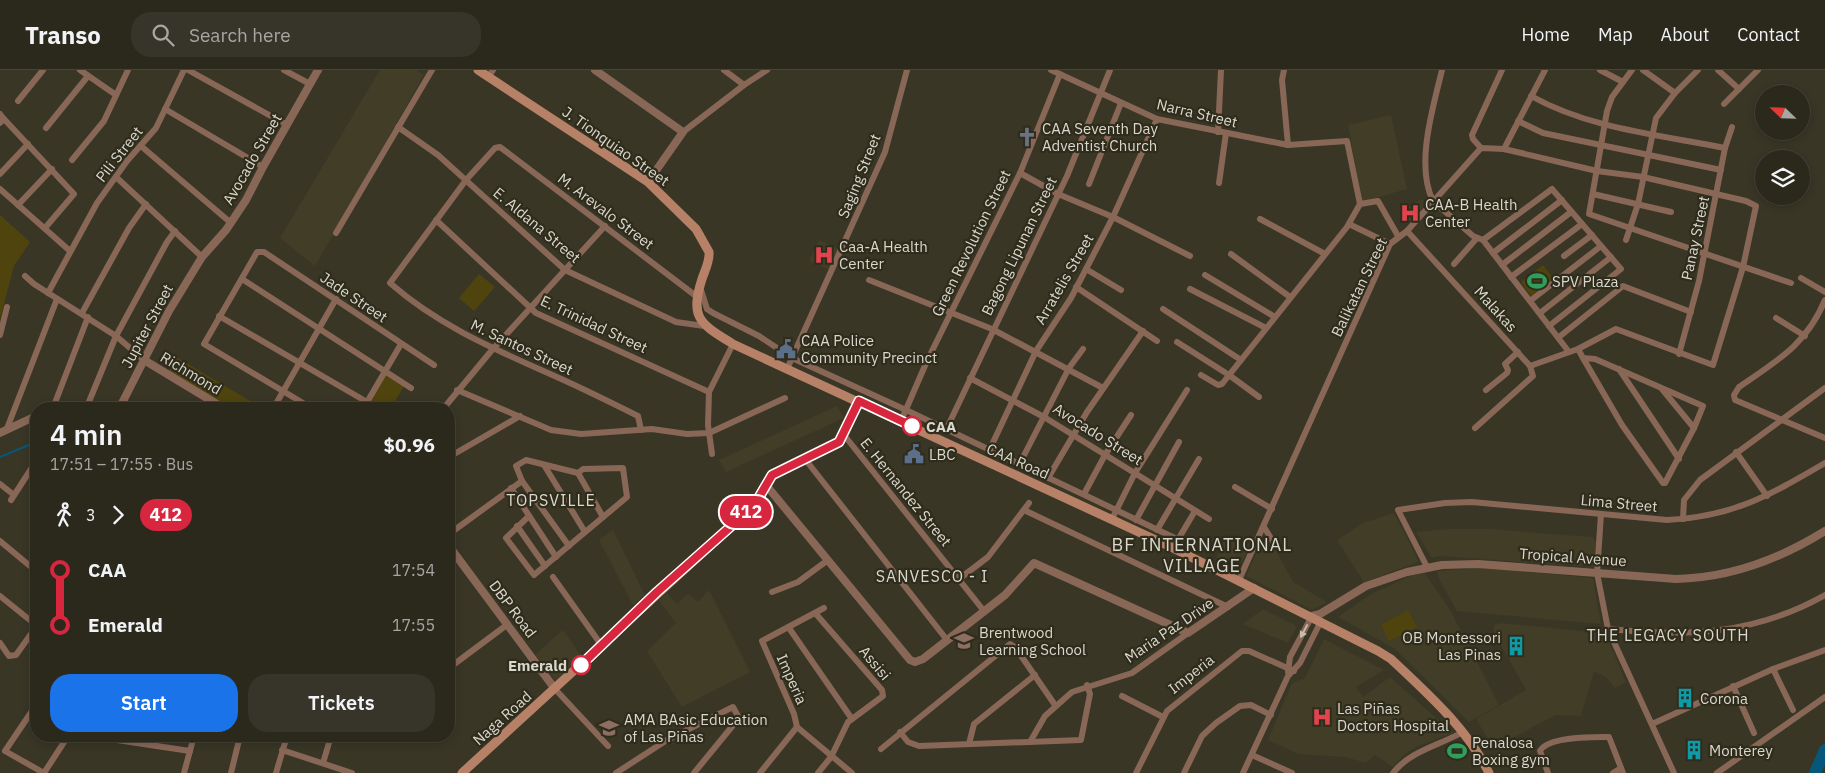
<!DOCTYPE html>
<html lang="en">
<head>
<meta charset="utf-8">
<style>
  body { margin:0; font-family:"IBM Plex Sans",sans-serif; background:#373429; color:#f1f3f6; height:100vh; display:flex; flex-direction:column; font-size:19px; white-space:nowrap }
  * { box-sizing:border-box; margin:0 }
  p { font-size:16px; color:#a6a6a3 }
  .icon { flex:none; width:28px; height:28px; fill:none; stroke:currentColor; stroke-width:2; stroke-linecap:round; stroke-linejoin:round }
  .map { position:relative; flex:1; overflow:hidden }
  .details { position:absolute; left:30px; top:332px; width:425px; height:340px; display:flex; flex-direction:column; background:#2b281c; border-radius:20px; box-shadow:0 2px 8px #0003,0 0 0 1px #47443b }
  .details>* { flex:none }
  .badge { padding:0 10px; border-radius:16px; font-size:18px; line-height:32px }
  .needle { width:32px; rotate:293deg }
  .tools { position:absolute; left:1755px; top:15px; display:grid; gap:10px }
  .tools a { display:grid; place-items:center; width:55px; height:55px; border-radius:50%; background:#2b281c; box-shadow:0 2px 8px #0003,0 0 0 1px #47443b; font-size:25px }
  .map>.badge { position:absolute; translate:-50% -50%; box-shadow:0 0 0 2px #fff }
  .legs { display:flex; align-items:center; gap:8px; height:55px; padding:0 20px; font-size:16px }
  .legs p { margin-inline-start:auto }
  .head { display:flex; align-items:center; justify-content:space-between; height:85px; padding:0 20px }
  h1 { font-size:28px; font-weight:600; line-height:38px }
  .button { display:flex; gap:10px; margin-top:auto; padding:10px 20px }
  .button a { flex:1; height:58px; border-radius:20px; background:#1a73e8; color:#fff; font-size:20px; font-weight:600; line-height:58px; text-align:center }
  .button a+a { background:#373429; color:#f1f3f6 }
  ul { padding:0 20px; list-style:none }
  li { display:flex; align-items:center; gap:18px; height:55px; font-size:19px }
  li i { display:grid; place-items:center; width:8px; height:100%; margin:0 6px; background:currentColor }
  li i::after { content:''; width:12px; height:12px; margin:-6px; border:4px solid; border-radius:50%; background:#2b281c }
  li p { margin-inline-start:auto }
  li:first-child i { background:linear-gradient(#0000 50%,currentColor 0) }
  li:last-child i { background:linear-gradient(currentColor 50%,#0000 0) }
  header { display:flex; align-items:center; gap:30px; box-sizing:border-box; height:70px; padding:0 25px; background:#2b281c; border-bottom:1px solid #47443b }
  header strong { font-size:24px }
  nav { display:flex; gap:28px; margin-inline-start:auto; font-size:18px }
  .search { width:350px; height:45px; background:#373429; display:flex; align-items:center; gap:12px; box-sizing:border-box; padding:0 18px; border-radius:20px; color:#a6a6a3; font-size:19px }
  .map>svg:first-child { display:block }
</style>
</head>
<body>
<header>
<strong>Transo</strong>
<div class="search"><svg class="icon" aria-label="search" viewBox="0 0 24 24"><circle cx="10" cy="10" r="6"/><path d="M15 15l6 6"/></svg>Search here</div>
<nav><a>Home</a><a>Map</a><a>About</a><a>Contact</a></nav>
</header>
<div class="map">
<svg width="1825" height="703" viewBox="0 0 1825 703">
  <rect width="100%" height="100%" fill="#393626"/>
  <g fill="#413d26">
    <path d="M380,0H416L424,5L315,196L280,168Z"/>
    <path d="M1391,45L1407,119L1362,132L1348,55Z"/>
    <path d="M1424,129L1423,137L1412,150H1402L1403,137H1414L1416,132Z"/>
    <path d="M819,170L839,179L829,200L809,191Z"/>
    <path d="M837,336L844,348L726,402L719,390Z"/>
    <path d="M1394,443L1415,483L1418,492L1364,512L1337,470L1363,453Z"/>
    <path d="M1448,459H1490L1593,467L1596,473L1594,497L1440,486L1432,488L1416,462Z"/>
    <path d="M613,460L645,525L633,535L599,470Z"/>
    <path d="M1266,462L1293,512L1327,532L1312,540L1246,506Z"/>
    <path d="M1226,467L1250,477L1238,498L1216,488Z"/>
    <path d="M1481,498L1593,508L1601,554L1457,541L1438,507L1437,501Z"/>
    <path d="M1424,502L1450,540L1499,635L1469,652L1395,579L1338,547L1371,524L1417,503Z"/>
    <path d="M709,520L750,602L682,637L647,581L676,553L659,531L667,523L677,534L688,524L698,532Z"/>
    <path d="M1263,539L1297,556L1288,573L1243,554Z"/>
    <path d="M1501,553L1605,563L1626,612L1615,618L1606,607L1594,601L1581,646L1556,645L1493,678L1476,649L1526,620L1494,563V555Z"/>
    <path d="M563,560L582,587L556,611L535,585Z"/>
    <path d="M1324,569L1384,600L1356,617L1363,627L1390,607L1453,663L1416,677L1405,684L1393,697L1375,685L1366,693L1345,687L1298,684L1268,670L1292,613L1305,608Z"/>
  </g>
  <g fill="#4f440e">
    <path d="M0,145L30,172L14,196L0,249Z"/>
    <path d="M1543,195L1554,210L1531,226L1521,212Z"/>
    <path d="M479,204L495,217L474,241L459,228Z"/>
    <path d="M176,287L252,332L249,339H230L168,301Z"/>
    <path d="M384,304L404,316L390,339H365Z"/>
    <path d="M1408,540L1417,557L1389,571L1381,555Z"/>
  </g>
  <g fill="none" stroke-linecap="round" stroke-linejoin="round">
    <path stroke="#06587a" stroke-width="2" d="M0,387L36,372"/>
    <path stroke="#06587a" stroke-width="12" d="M1815,703L1825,680"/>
    <g stroke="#896757" stroke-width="6">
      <path d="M80,0L116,25"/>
      <path d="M188,0L287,55"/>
      <path d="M284,0L310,14"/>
      <path d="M724,0L744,15"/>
      <path d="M1051,0L1157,49L1288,75L1347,71L1360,134"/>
      <path d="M1284,0L1282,10L1288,75"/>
      <path d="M1442,0C1433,38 1415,95 1433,131L1473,166L1483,170"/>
      <path d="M1600,0L1623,12"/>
      <path d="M1632,0L1612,27L1607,41L1589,144L1791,213"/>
      <path d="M1643,0L1675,23"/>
      <path d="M1718,0L1739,19"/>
      <path d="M489,6L493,0"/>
      <path d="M1531,26C1590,59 1660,65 1725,78"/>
      <path d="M18,31L43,0"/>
      <path d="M1724,34L1758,0"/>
      <path d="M165,39L263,97"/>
      <path d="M0,44L4,49L0,53"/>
      <path d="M4,49L74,124L45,158"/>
      <path d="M1518,51L1543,63L1721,100"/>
      <path d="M398,57L438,85L565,200L676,252L704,256"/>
      <path d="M46,58L88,6"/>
      <path d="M683,62L744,15L767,0"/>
      <path d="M1218,62L1221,0"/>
      <path d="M141,76L231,153"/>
      <path d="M1481,78L1473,69L1472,65L1502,0"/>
      <path d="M1504,79L1545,0"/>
      <path d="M72,90L104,51L128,0"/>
      <path d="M1020,103L1058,124L1113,147L1190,186"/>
      <path d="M0,104L28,74"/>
      <path d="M116,107L202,187"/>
      <path d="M1219,113L1226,63"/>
      <path d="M1089,114L1121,33"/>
      <path d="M0,119L70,181"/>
      <path d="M1593,124L1671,142"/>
      <path d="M18,135L52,99"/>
      <path d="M1260,149L1325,184"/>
      <path d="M436,150L536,243L709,322"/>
      <path d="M1349,154L1390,174"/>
      <path d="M336,163L432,0"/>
      <path d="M1483,170L1552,119L1621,199L1549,256"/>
      <path d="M1483,170L1569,282"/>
      <path d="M1626,170L1638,134L1656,48L1675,23L1698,0"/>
      <path d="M1493,183L1562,130"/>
      <path d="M1231,184L1290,227"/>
      <path d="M1564,186L1592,165"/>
      <path d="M1454,194L1477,168"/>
      <path d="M1502,195L1571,142"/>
      <path d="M1086,199L1121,220"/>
      <path d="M1205,205L1275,247"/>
      <path d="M25,206L34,214L116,266L144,290"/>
      <path d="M1511,207L1582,154"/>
      <path d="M1801,208L1825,222"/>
      <path d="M242,209L411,318"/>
      <path d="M869,210L992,259L1103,318"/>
      <path d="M1076,217L1157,271"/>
      <path d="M1190,219L1266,258"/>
      <path d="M701,220L707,239L713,243L759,266L792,288L906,340L1179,470"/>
      <path d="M48,223L97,133L127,91L156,58L184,0"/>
      <path d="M1825,230C1807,274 1777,291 1739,317L1734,325L1735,330L1825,368"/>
      <path d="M1530,231L1601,176"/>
      <path d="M1163,239L1241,290"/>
      <path d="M82,243L129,158L146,134"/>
      <path d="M1540,243L1611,187"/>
      <path d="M219,246L367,332"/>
      <path d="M1776,248L1805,266"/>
      <path d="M0,265L7,237"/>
      <path d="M1559,267L1623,216L1691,242"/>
      <path d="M1177,272L1229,305L1259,327"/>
      <path d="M1578,279L1583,288L1622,355L1663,413H1665L1694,358L1703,336L1595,289L1583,288"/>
      <path d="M1679,284L1699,211L1725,78L1732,57"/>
      <path d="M787,299L885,82L907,0"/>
      <path d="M1619,299L1679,389"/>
      <path d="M1201,305L1218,315L1222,314L1347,157L1360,134L1378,131L1398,166"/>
      <path d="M970,308L1044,347L1209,449"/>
      <path d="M1662,319L1694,358"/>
      <path d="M457,320L551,360L581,364L652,359L687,364L709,363L785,328"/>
      <path d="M1486,320L1507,303L1508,300L1505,294L1518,282"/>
      <path d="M53,338L88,247"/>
      <path d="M86,339L116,266L167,172L175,161"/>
      <path d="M273,339L336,229"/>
      <path d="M313,339L204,274L257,182H264L434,295"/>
      <path d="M363,339L401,274"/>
      <path d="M443,339L492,280L605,156"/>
      <path d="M901,351L927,291L1020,103L1060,4"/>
      <path d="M1475,358L1533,306L1530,296"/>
      <path d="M641,360L638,346C612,333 586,320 559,308C499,281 440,257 390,213L466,110L495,78L500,77L696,226"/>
      <path d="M946,360L1067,106L1110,0"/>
      <path d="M6,361L57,229"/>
      <path d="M844,365L984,541"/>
      <path d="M989,381L1036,281L1071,228L1113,147L1157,49"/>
      <path d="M1736,382L1767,426"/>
      <path d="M712,384L708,355L709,322L733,274"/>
      <path d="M449,387L520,346"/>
      <path d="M805,389L947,570"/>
      <path d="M544,395L585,462"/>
      <path d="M1019,395L1069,298L1083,279"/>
      <path d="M1048,408L1087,342L1143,261"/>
      <path d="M0,414L14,425"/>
      <path d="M1235,417L1272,439"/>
      <path d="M511,418L556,487"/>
      <path d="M1084,424L1105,385L1131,345"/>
      <path d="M11,430L33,396L36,397"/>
      <path d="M1024,440L1228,537"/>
      <path d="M1601,444L1597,503L1608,559L1674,703"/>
      <path d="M529,446L506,468L534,505L627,427L623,398L583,399L578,403"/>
      <path d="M1112,449L1135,403L1187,320"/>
      <path d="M1683,449L1684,430L1700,410L1825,318"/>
      <path d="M1136,450L1179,372"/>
      <path d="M517,456L545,496"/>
      <path d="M1264,457L1272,470"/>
      <path d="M1157,460L1199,389"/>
      <path d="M449,464L522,411"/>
      <path d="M0,471L36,501"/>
      <path d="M569,476L522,411L516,396L526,390L578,403L603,447"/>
      <path d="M1173,478L1195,441"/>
      <path d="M1427,497L1398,440L1445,433L1472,432L1667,450C1733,447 1770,425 1825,393"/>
      <path d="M553,507L602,576"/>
      <path d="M959,509L988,487L1029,433"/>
      <path d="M1239,510L1390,174L1407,161L1481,78L1504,79L1597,101L1643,107L1746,131L1756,136L1743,197L1713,295L1616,259L1578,279L1530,296L1407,161"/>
      <path d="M772,522L798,512L828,490"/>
      <path d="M0,526L36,555"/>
      <path d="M824,538L762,571L794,644L797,657L852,703"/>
      <path d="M816,544L882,620L883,626L848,652L831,687L818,703"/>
      <path d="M789,558L852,649"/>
      <path d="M1608,559C1687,567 1754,565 1825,525"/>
      <path d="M0,573L9,586L16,585L36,557"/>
      <path d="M449,598L508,554"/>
      <path d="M1773,599L1793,640"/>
      <path d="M1288,602L1290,587L1312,546"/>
      <path d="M1733,616L1754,663"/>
      <path d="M555,619L608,676"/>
      <path d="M1122,626L1163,647"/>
      <path d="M36,635L5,681L44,703"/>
      <path d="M1652,654L1773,599L1825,580"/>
      <path d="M900,662L908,672L919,676L1081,670L1090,624L1087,615"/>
      <path d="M107,666L117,670L190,681"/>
      <path d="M1030,672L1045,646L1072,622L1132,603L1188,563"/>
      <path d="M969,674L974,654L1035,605"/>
      <path d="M881,679L1010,574L1015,577L1055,635"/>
      <path d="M282,680L352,703"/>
      <path d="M1252,685L1292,703"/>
      <path d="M323,693L331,666"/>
      <path d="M44,703L68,666"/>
      <path d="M184,703L194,666"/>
      <path d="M231,703L240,666"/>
      <path d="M276,703L287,666"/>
      <path d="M616,703L667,670L733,637L739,648L694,703"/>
      <path d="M760,703L797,657"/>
      <path d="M1136,703L1167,641L1242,581H1249L1294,601"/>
      <path d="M1184,703L1202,666L1216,653L1240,636L1251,635L1271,645"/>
      <path d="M1243,703L1288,606L1300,593L1321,551"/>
      <path d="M1393,703C1410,681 1440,675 1463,662"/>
      <path d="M1548,703L1540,681C1548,666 1594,667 1609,667L1623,703"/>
      <path d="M1613,703L1621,698"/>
      <path d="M1717,703L1825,627"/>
    </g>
    <g stroke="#896757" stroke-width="8">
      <path d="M595,0L683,62L648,112"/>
      <path d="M144,290L225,339"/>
      <path d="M51,339H64"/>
      <path d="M119,339L169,241L202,187L226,160L246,130L263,97L318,0"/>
      <path d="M0,363L36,346"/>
      <path d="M766,415L910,590L915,592L923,589L1005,525L1034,493L1188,563L1254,518"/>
      <path d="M449,476L555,619"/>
      <path d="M1312,546L1320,544L1366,516L1407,502L1442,495L1478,494L1676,509C1730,508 1780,489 1825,461"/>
    </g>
    <g stroke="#b78168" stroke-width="9">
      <path d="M478,0L648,112L696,159L709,182C710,191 705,200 702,209C689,249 701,254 733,274L1173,478L1378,581L1391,589C1428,624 1466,657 1489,703"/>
      <path d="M462,703L746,443L758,429L772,405L839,372L859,331"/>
    </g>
  </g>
  <defs><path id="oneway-solid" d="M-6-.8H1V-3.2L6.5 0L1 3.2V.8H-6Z" transform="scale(1.25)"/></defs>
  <use fill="#c6bcb0" href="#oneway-solid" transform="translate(1304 561) rotate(118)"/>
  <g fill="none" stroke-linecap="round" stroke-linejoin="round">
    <defs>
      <path id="line-1" d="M581,595L657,522L746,443L758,429L772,405L839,372L859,331L912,356"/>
    </defs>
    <use href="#line-1" stroke="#fff" stroke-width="11"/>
    <use href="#line-1" stroke="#d7263d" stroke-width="8"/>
  </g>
  <defs>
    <symbol id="church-bare" viewBox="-9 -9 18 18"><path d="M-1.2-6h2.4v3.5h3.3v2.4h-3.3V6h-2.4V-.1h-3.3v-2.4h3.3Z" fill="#6b7280" stroke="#2f2c1c" stroke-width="2.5" paint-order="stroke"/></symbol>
    <symbol id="hospital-bare" viewBox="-9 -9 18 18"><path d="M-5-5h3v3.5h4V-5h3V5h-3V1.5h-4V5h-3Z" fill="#e0444e" stroke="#2f2c1c" stroke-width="2.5" paint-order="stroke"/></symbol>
    <symbol id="stadium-bare" viewBox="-9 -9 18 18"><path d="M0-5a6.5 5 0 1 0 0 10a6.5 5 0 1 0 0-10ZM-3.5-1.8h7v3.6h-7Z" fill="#2e9e5b" stroke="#2f2c1c" stroke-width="2.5" paint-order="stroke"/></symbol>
    <symbol id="civic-bare" viewBox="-9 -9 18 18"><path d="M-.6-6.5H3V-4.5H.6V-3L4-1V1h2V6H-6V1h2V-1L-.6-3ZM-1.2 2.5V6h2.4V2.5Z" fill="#5c6f8a" stroke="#2f2c1c" stroke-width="2.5" paint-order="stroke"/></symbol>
    <symbol id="school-bare" viewBox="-9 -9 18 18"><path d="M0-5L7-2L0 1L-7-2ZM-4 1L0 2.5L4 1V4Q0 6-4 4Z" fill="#8d6e63" stroke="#2f2c1c" stroke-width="2.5" paint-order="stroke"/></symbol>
    <symbol id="building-bare" viewBox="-9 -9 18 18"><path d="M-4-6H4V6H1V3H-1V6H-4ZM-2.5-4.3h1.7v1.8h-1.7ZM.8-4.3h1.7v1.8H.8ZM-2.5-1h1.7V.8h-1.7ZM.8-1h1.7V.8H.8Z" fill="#0f9aa8" stroke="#2f2c1c" stroke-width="2.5" paint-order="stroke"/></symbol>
  </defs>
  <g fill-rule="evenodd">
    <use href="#church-bare" x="1013" y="53" width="28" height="28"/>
    <use href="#hospital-bare" x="1396" y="129" width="28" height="28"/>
    <use href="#hospital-bare" x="810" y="171" width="28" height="28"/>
    <use href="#stadium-bare" x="1523" y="197" width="28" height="28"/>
    <use href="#civic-bare" x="772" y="265" width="28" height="28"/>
    <use href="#civic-bare" x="900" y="370" width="28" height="28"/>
    <use href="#school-bare" x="950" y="557" width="28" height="28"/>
    <use href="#building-bare" x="1502" y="562" width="28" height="28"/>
    <use href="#building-bare" x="1671" y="614" width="28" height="28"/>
    <use href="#hospital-bare" x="1308" y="633" width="28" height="28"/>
    <use href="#school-bare" x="595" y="644" width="28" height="28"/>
    <use href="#building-bare" x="1680" y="666" width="28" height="28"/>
    <use href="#stadium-bare" x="1443" y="667" width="28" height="28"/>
  </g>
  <g fill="#fff" stroke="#d7263d" stroke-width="2.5">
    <circle cx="912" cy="356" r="9"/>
    <circle cx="581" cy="595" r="9"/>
  </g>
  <g text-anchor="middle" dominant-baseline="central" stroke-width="4.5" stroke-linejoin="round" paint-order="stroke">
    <g font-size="15" fill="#dad8ce" stroke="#2f2c1c">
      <text transform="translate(1197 43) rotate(13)">Narra Street</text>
      <text transform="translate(616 76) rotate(35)">J. Tionquiao Street</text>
      <text transform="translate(119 84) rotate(-52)">Pili Street</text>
      <text transform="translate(252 89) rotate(-60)">Avocado Street</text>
      <text transform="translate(859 106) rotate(-68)">Saging Street</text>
      <text transform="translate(606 141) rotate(37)">M. Arevalo Street</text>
      <text transform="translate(537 155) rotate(40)">E. Aldana Street</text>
      <text transform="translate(1695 168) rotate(-78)">Panay Street</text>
      <text transform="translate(971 173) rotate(-64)">Green Revolution Street</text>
      <text transform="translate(1019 176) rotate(-64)">Bagong Lipunan Street</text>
      <text transform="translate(1064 209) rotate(-60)">Arratelis Street</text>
      <text transform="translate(1359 217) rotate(-64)">Balikatan Street</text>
      <text transform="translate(354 227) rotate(34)">Jade Street</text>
      <text transform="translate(1496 239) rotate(48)">Malakas</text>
      <text transform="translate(594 254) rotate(25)">E. Trinidad Street</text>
      <text transform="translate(147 256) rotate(-62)">Jupiter Street</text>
      <text transform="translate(522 277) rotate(25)">M. Santos Street</text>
      <text transform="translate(191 303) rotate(31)">Richmond</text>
      <text transform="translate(1098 364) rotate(32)">Avocado Street</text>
      <text transform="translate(1018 391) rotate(24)">CAA Road</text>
      <text transform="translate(906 422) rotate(51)">E. Hernandez Street</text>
      <text transform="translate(1619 433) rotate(5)">Lima Street</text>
      <text transform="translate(1573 487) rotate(4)">Tropical Avenue</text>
      <text transform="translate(513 539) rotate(53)">DBP Road</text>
      <text transform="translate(1169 560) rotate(-34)">Maria Paz Drive</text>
      <text transform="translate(875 593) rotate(50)">Assisi</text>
      <text transform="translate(1191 604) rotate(-38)">Imperia</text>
      <text transform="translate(792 609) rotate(66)">Imperia</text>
      <text transform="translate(502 648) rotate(-42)">Naga Road</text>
    </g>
    <g font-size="15" fill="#dad8ce" stroke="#2f2c1c" text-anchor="start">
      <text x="1042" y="58">CAA Seventh Day<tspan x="1042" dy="17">Adventist Church</tspan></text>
      <text x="1425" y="134">CAA-B Health<tspan x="1425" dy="17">Center</tspan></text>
      <text x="839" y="176">Caa-A Health<tspan x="839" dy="17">Center</tspan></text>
      <text x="1552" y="211">SPV Plaza</text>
      <text x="801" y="270">CAA Police<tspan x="801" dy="17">Community Precinct</tspan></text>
      <text x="929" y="384">LBC</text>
      <text x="979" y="562">Brentwood<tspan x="979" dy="17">Learning School</tspan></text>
      <text x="1501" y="567" text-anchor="end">OB Montessori<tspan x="1501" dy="17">Las Pinas</tspan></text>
      <text x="1700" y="628">Corona</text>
      <text x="1337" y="638">Las Piñas<tspan x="1337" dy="17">Doctors Hospital</tspan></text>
      <text x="624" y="649">AMA BAsic Education<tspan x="624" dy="17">of Las Piñas</tspan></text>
      <text x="1472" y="672">Penalosa<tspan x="1472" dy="17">Boxing gym</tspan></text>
      <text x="1709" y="680">Monterey</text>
    </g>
    <g font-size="15" font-weight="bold" fill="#dad8ce" stroke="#2f2c1c" text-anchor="start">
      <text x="926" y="356">CAA</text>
      <text x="567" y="595" text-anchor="end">Emerald</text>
    </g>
    <g font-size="16" letter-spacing="1" fill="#dad8ce" stroke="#2f2c1c">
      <text x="551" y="430">TOPSVILLE</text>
      <text x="932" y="506">SANVESCO - I</text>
      <text x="1668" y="565">THE LEGACY SOUTH</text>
    </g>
    <g font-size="18" letter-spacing="1" fill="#dad8ce" stroke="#2f2c1c">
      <text x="1202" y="474">BF INTERNATIONAL<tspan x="1202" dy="21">VILLAGE</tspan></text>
    </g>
  </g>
</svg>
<div class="tools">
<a><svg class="needle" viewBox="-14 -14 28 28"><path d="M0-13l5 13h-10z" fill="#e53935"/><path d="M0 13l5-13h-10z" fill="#a6a6a3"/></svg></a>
<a><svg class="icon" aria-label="layers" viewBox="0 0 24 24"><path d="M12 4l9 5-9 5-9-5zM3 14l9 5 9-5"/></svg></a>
</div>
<b class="badge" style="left:746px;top:442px;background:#d7263d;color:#fff">412</b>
<section class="details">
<div class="head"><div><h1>4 min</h1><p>17:51 – 17:55 · Bus</p></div><b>$0.96</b></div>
<div class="legs"><svg class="icon" aria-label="walk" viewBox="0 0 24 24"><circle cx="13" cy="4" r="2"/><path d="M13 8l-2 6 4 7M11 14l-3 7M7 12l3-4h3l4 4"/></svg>3<svg class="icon" aria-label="forward" viewBox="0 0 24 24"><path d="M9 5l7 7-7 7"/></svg><b class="badge" style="background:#d7263d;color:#fff">412</b></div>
<ul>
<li><i style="color:#d7263d"></i><b>CAA</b><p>17:54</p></li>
<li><i style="color:#d7263d"></i><b>Emerald</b><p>17:55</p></li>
</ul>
<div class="button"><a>Start</a><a>Tickets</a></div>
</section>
</div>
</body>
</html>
